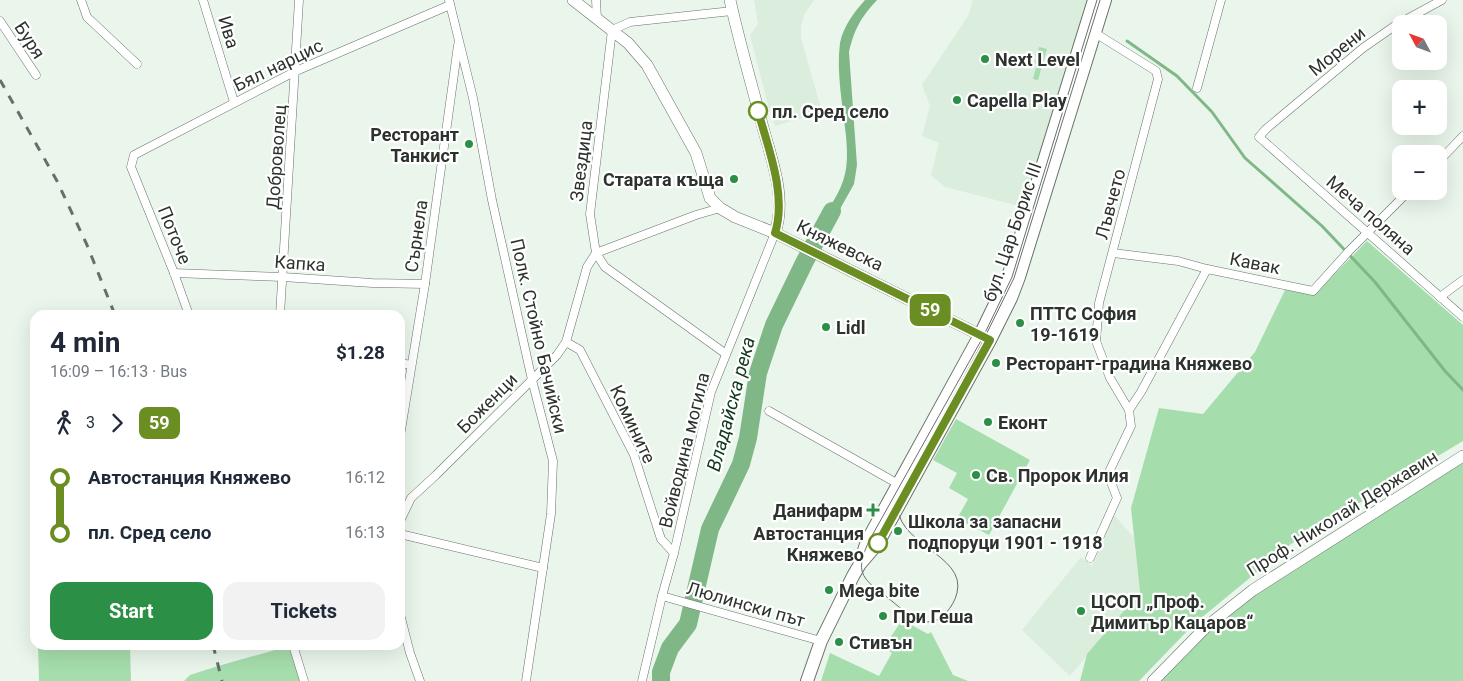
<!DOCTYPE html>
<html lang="en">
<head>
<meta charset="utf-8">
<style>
  body { margin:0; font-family:Roboto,sans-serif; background:#f2f2f3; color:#1f2937; height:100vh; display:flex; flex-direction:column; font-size:19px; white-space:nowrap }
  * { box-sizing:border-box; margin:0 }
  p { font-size:16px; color:#747a83 }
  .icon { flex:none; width:28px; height:28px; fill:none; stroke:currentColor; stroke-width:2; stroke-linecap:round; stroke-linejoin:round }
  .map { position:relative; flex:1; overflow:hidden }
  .sheet { position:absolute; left:30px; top:310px; width:375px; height:340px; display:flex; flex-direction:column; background:#fff; border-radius:15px; box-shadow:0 5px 20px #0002 }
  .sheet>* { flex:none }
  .badge { padding:0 10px; border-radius:8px; font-size:18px; line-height:32px }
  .needle { width:32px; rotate:311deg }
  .controls { position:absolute; left:1392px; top:15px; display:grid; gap:10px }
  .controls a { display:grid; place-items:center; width:55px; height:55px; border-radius:10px; background:#fff; box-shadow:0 5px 20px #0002; font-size:25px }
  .map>.badge { position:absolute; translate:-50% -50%; box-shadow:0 0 0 2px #fff }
  .legs { display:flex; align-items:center; gap:8px; height:55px; padding:0 20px; font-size:16px }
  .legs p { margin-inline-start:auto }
  .headline { display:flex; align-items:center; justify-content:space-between; height:85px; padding:0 20px }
  h1 { font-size:28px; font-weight:700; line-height:38px }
  .button { display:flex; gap:10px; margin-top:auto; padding:10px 20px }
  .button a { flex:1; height:58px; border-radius:15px; background:#2b9045; color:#fff; font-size:20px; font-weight:700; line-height:58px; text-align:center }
  .button a+a { background:#f2f2f3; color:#1f2937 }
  ul { padding:0 20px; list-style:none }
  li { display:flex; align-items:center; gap:18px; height:55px; font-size:19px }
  li i { display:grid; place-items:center; width:8px; height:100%; margin:0 6px; background:currentColor }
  li i::after { content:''; width:12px; height:12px; margin:-6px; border:4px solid; border-radius:50%; background:#fff }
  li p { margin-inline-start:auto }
  li:first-child i { background:linear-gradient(#0000 50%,currentColor 0) }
  li:last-child i { background:linear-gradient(currentColor 50%,#0000 0) }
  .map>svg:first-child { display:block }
</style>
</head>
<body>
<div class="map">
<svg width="1463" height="681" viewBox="0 0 1463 681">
  <rect width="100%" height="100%" fill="#eaf6ec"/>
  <g fill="#dbeddd">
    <path d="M754,0H814L804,15L801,26V38L822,112L775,126L768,105L750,35L758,24Z"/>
    <path d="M973,0H1088L1023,207L945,187L931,175L939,143L922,136L930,106L922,85L968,16Z"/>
    <path d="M1114,515L1134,538L1140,592L1070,676L1022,630L1081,557L1092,566Z"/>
  </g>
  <g fill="#a6ddad">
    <path d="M1039,47L1047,49L1038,80L1033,79L1037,64L1035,63Z"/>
    <path d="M1367,241L1463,325V441L1291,544L1195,623L1139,681H1080L1087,654L1140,592L1131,508L1159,408L1203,414L1255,352L1287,286L1317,292Z"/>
    <path d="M956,419L1030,460L989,535L957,519L968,499L949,488L957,473L933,460Z"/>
    <path d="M1463,459V681H1159L1213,627L1268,582Z"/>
    <path d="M902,620L928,634L931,632L953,675L968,681H821L830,653L879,676L892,653L884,647Z"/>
    <path d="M38,645H130L131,681H39Z"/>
    <path d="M293,645L304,681H184L190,675L218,666Z"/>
  </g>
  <path fill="#80b787" d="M865,0H877C861,17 854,30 849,52L857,165L854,184L826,234L816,229C826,212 841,193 845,174C848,161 847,148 846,136C843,107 836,72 840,43C843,27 854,12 865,0Z"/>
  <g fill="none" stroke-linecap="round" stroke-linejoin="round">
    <path stroke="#80b787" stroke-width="3" d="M1127,41L1177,76L1212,112L1245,158L1322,226L1375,282L1445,371L1463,390"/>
    <path stroke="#80b787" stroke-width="18" d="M661,681V672L670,648L688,624L710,529L741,464L748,438L758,373L774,325L804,263L832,211"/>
    <defs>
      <g id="street">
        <path d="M81,0L87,17L137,64"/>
        <path d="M203,0L234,102"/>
        <path d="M449,0L473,98L492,200L532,380L553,461L551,514L526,681"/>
        <path d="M596,0L597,19"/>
        <path d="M1442,0L1396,25L1363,48L1266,129L1259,137L1463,317"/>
        <path d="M0,21L36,75"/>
        <path d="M1197,88L1221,0"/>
        <path d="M1439,161L1463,136"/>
        <path d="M1113,253L1178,261L1207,269L1313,291L1349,251L1409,191"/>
        <path d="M174,273L283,277L372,283L425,284"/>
        <path d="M1440,297L1463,280"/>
        <path d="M189,315L174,273L131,167L134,155L296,71L450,5"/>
        <path d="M280,315L299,0"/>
        <path d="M566,342L580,350L634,455L661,539L674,553"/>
        <path d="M726,354L605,267L596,253L590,214L612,30L630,22L732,11"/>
        <path d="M400,363L411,365"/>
        <path d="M1129,410L1141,392L1207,269"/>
        <path d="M769,411L900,485"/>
        <path d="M400,436L425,284L458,45"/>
        <path d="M400,521L411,498L436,475L557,355L566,342L587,267L596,253L696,215L720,208"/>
        <path d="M400,534L543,568"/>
        <path d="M1090,558L1117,498L1108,474L1131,426L1129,410L1110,378L1096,341L1099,303L1158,79L1156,71L1095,33"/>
        <path d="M662,596L821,641"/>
        <path d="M400,614L410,653L420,681"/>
        <path d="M293,645L304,681"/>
        <path d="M642,681L662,596L674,553L711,392L775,233"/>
      </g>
      <g id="secondary">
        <path d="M573,0L628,43L647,65L696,153L710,198L720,208L735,217L775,233L988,339"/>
        <path d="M730,0C739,41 751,82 762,124C771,158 787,197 775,233"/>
        <path d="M1153,681L1206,627L1253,590L1463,456"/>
      </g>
      <g id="primary">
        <path d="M861,560L867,541L980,335L1008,277L1094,0"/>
        <path d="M807,681L821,641L853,576L860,564L878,543L990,340L1011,298L1019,277L1105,0"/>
      </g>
    </defs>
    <use href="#street" stroke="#687269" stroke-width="9"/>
    <use href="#secondary" stroke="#687269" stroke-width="12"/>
    <use href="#primary" stroke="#687269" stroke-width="14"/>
    <use href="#street" stroke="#fff" stroke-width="8"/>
    <use href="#secondary" stroke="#fff" stroke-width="11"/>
    <use href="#primary" stroke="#fff" stroke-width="12"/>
    <path stroke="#686f6a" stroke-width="1" d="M1097,0L1012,277L983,337L869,541C865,550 860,561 862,571C865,583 879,590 888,598C905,611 926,635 946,613C951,607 955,601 957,593C967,553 891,545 898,499L981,345L1014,278L1100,0"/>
    <g stroke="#686f6a" stroke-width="3" stroke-dasharray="9 9" stroke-linecap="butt">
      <path d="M0,80L57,181L87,245L115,315"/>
      <path d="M213,645L222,681"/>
    </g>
  </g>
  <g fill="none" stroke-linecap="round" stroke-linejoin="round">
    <defs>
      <path id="line-1" d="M758,111C768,148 787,195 775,233L990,340L878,543"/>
    </defs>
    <use href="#line-1" stroke="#fff" stroke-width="11"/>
    <use href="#line-1" stroke="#6b8e23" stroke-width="8"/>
  </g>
  <g fill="#2b9045" stroke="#fff" stroke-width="2">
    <circle cx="985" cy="59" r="5"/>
    <circle cx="957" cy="100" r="5"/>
    <circle cx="469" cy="144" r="5"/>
    <circle cx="734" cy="179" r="5"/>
    <circle cx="1020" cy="323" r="5"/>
    <circle cx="826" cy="327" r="5"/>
    <circle cx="996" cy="363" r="5"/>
    <circle cx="988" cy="422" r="5"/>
    <circle cx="976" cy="475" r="5"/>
    <path d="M870.5 502.5h5v5h5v5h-5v5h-5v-5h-5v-5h5z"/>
    <circle cx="898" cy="531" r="5"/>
    <circle cx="829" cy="590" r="5"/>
    <circle cx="1081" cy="611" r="5"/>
    <circle cx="883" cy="616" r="5"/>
    <circle cx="839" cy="642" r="5"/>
  </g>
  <g fill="#fff" stroke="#6b8e23" stroke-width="2.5">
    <circle cx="758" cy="111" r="9"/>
    <circle cx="878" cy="543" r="9"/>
  </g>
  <g text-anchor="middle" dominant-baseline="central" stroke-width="4.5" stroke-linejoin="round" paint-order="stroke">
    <g font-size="18" fill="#2d322e" stroke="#fff">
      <text transform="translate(229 32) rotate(73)">Ива</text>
      <text transform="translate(30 40) rotate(57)">Буря</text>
      <text transform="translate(1337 51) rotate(-39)">Морени</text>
      <text transform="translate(278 65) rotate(-26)">Бял нарцис</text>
      <text transform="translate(276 157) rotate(-86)">Доброволец</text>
      <text transform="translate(581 161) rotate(-83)">Звездица</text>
      <text transform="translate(1110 204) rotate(-75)">Лъвчето</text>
      <text transform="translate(1371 215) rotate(41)">Меча поляна</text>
      <text transform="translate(1012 232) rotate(-71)">бул. Цар Борис III</text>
      <text transform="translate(175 235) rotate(68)">Поточе</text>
      <text transform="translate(416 236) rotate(-82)">Сърнела</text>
      <text transform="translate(840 245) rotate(26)">Княжевска</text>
      <text transform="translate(300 263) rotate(4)">Капка</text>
      <text transform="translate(1255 263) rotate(11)">Кавак</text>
      <text transform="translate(539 336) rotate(77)">Полк. Стойно Бачийски</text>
      <text transform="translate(487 403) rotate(-45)">Боженци</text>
      <text transform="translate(633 424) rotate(65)">Комините</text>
      <text transform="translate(684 450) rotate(-76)">Войводина могила</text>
      <text transform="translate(1342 513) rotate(-32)">Проф. Николай Державин</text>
      <text transform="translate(746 604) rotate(16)">Люлински път</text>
    </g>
    <g font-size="18" font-weight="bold" fill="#2d322e" stroke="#fff" text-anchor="start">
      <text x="995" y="59">Next Level</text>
      <text x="967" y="100">Capella Play</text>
      <text x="459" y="134" text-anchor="end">Ресторант<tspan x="459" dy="21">Танкист</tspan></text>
      <text x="724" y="179" text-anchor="end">Старата къща</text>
      <text x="1030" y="313">ПТТС София<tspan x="1030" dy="21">19-1619</tspan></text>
      <text x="836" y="327">Lidl</text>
      <text x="1006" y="363">Ресторант-градина Княжево</text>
      <text x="998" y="422">Еконт</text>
      <text x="986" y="475">Св. Пророк Илия</text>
      <text x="863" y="510" text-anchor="end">Данифарм</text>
      <text x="908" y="521">Школа за запасни<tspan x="908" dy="21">подпоруци 1901 - 1918</tspan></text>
      <text x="839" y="590">Mega bite</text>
      <text x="1091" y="601">ЦСОП „Проф.<tspan x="1091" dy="21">Димитър Кацаров“</tspan></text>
      <text x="893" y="616">При Геша</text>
      <text x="849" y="642">Стивън</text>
    </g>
    <g font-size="18" font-weight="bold" fill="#2d322e" stroke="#fff" text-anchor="start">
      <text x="772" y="111">пл. Сред село</text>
      <text x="864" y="533" text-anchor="end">Автостанция<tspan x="864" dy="21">Княжево</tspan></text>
    </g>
    <g font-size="19" font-style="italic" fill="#10391a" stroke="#fff">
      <text transform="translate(731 404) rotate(-75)">Владайска река</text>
    </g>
  </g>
</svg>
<div class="controls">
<a><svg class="needle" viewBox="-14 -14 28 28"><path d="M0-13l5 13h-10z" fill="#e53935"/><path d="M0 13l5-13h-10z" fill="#747a83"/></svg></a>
<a>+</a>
<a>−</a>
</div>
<b class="badge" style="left:930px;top:310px;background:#6b8e23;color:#fff">59</b>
<section class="sheet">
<div class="headline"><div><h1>4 min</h1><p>16:09 – 16:13 · Bus</p></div><b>$1.28</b></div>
<div class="legs"><svg class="icon" aria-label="walk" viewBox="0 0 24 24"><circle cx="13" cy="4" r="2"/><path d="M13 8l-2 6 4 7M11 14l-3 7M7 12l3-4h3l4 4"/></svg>3<svg class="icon" aria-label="forward" viewBox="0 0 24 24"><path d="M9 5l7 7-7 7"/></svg><b class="badge" style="background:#6b8e23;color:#fff">59</b></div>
<ul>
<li><i style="color:#6b8e23"></i><b>Автостанция Княжево</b><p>16:12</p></li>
<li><i style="color:#6b8e23"></i><b>пл. Сред село</b><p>16:13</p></li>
</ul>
<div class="button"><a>Start</a><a>Tickets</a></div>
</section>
</div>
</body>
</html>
